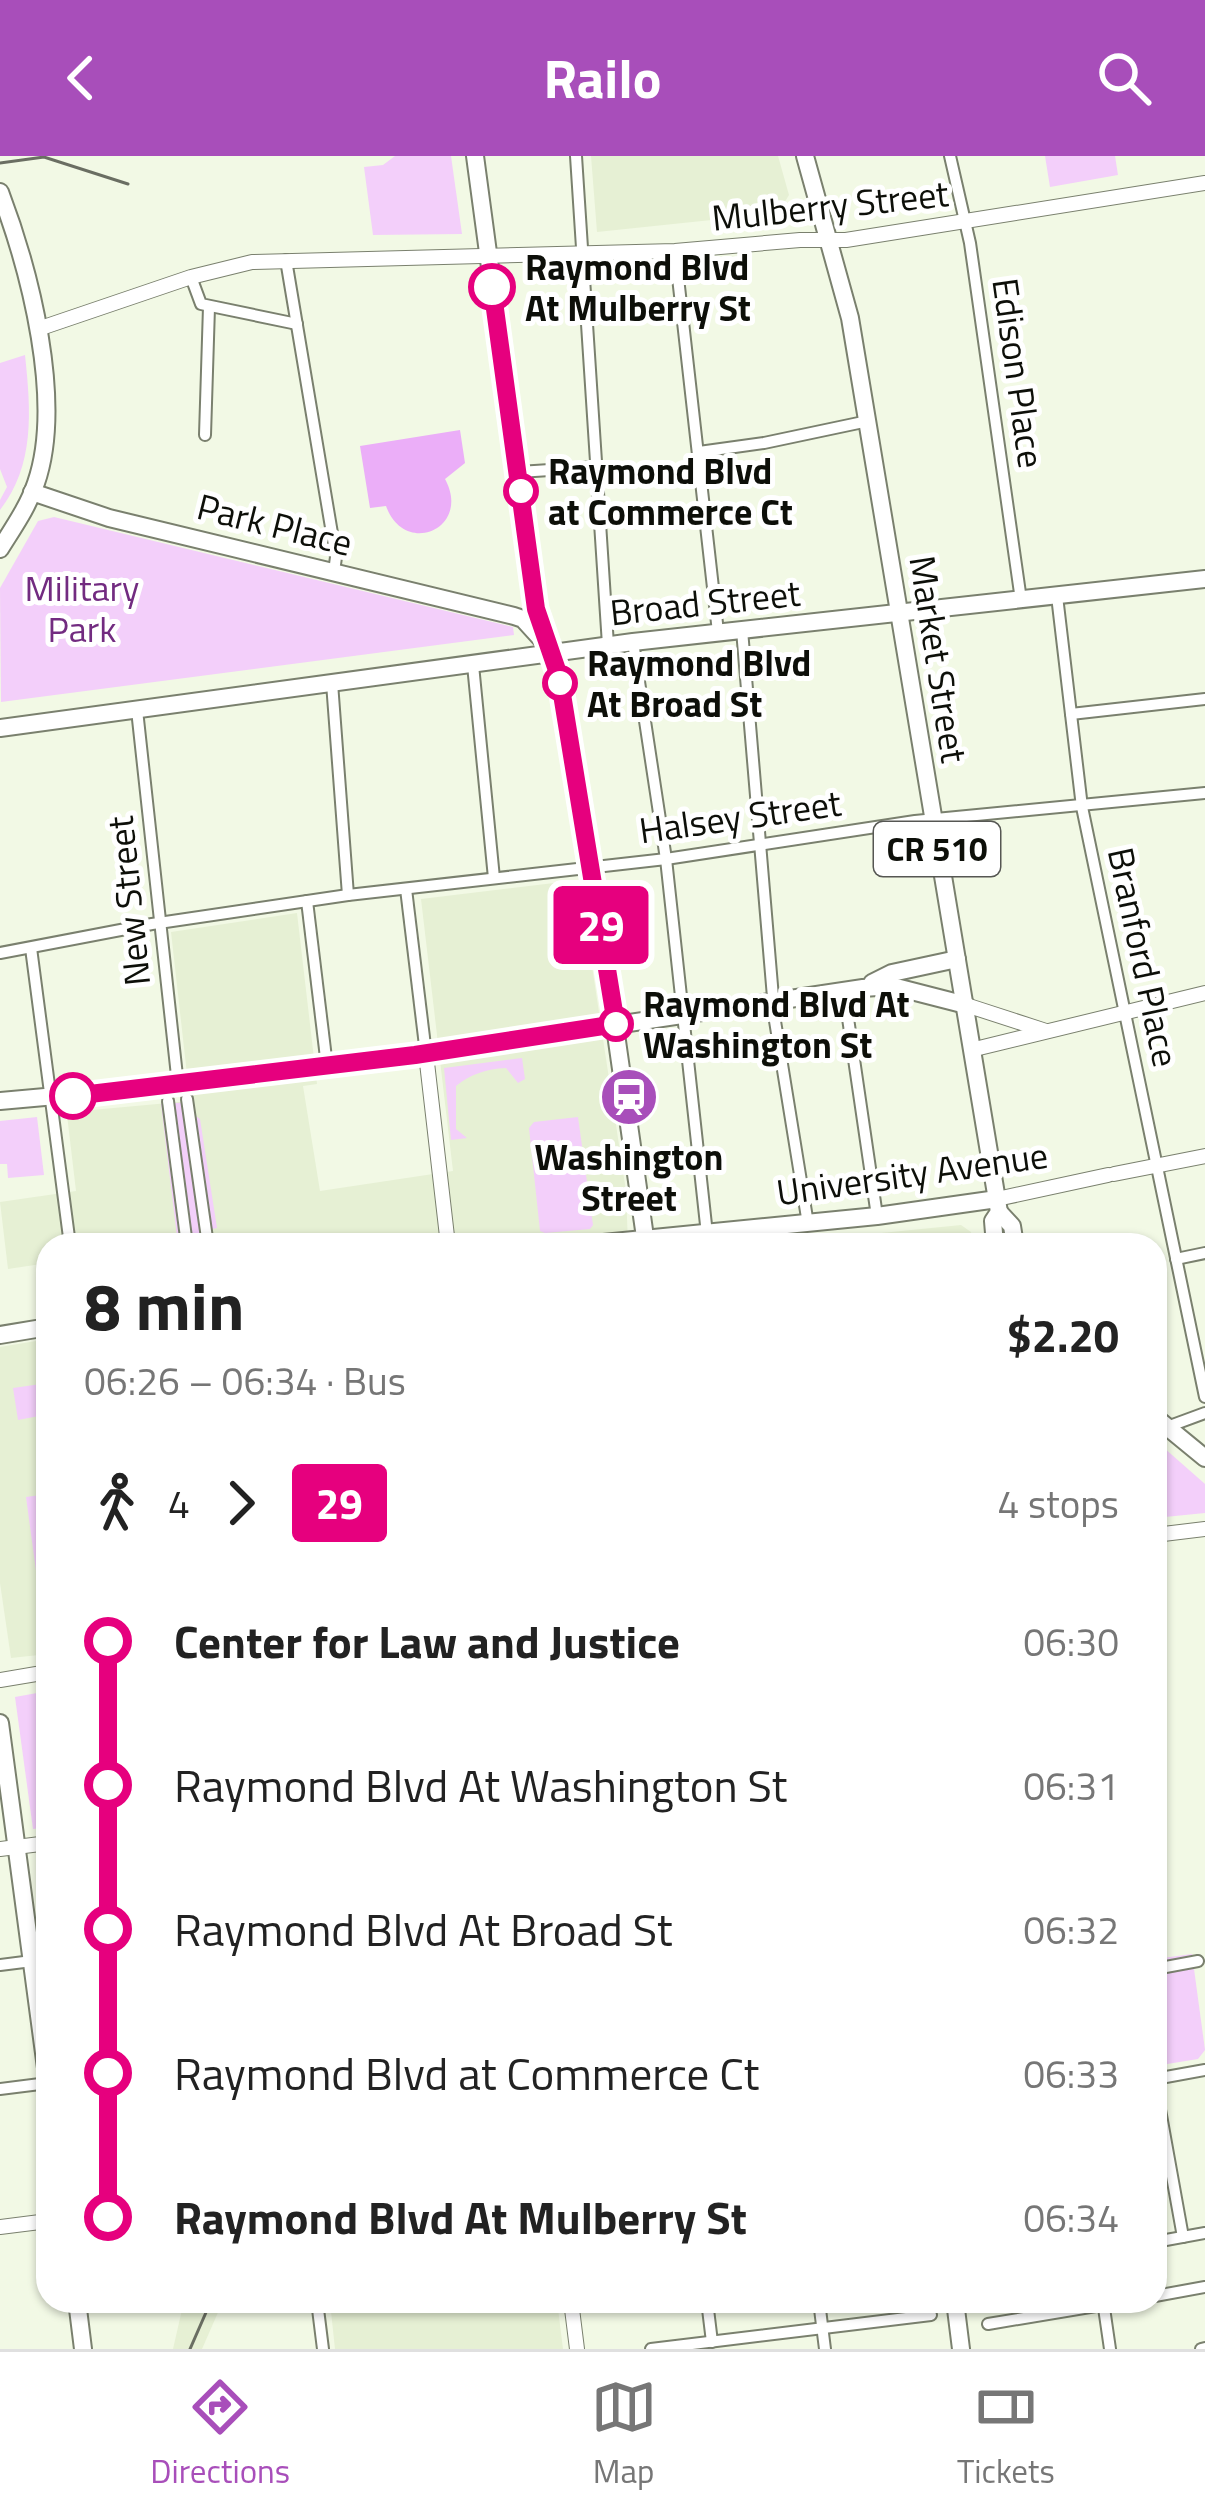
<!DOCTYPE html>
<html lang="en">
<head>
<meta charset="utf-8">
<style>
  body { margin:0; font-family:"Titillium Web",sans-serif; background:#f6f6f6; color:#222; height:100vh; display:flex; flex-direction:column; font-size:45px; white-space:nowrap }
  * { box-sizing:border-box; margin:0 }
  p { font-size:39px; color:#767676 }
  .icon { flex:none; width:66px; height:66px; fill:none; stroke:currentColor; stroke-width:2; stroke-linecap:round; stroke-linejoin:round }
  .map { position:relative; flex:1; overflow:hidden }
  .drawer { position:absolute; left:36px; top:1077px; width:1131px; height:1080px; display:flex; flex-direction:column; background:#fff; border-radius:36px; box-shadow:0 3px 9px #0004 }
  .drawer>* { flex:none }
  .badge { padding:0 24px; border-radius:9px; font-size:42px; line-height:78px }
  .map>.badge { position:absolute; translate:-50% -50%; box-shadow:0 0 0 6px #fff }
  .legs { display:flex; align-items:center; gap:18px; height:132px; padding:0 48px; font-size:39px }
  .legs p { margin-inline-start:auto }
  .summary { display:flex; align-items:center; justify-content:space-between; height:204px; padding:0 48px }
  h1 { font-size:66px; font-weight:700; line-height:90px }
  ul { padding:0 48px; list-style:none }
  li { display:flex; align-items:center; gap:42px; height:144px; font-size:45px }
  li i { display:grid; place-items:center; width:18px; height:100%; margin:0 15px; background:currentColor }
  li i::after { content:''; width:30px; height:30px; margin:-15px; border:9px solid; border-radius:50%; background:#fff }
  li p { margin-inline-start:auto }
  li:first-child i { background:linear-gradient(#0000 50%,currentColor 0) }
  li:last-child i { background:linear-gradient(currentColor 50%,#0000 0) }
  header { display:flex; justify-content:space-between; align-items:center; height:156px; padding:0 48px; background:#a84eba; color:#fff; font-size:54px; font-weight:700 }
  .dock { display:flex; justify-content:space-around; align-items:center; height:168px; border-top:3px solid #e0e0e0; background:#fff; font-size:33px; color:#767676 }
  .dock a { display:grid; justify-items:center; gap:6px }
  .dock .on { color:#a84eba }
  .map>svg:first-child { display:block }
</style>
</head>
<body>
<header><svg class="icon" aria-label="back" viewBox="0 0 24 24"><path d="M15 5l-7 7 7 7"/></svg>Railo<svg class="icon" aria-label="search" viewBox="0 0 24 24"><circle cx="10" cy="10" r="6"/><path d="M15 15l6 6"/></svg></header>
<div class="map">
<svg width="1205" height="2193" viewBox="0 0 1205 2193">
  <rect width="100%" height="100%" fill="#f2f9e5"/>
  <g fill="#e6f0d4">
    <path d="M591,0H778L789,39L778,57L597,76Z"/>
    <path d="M579,724L626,1035L628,1089H48V1107L8,1113L0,1046L76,1035L67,959L70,956L190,945L171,776L297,757L317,928L303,930L320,1035L453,1015L421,743Z"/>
    <path d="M961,1069L971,1076L973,1089H761Z"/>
    <path d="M48,1183V1498L11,1502L0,1427V1191Z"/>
    <path d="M184,2145H223L202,2193H173Z"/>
    <path d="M557,2145L563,2193H335L330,2146Z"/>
  </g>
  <g fill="#f3cffa">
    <path d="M395,0H451L462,78L373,79L364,11L383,9Z"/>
    <path d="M1045,0H1115L1118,19L1050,31Z"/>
    <path d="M25,199C31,255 35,309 0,354V344L7,331L0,313V207Z"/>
    <path d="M54,361L513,471L514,479L1,546L0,432L38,365Z"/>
    <path d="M522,902L525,923L518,927L506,912C486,913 471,918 456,930V973L467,982L451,984L444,912Z"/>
    <path d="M191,946L193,958L200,963L217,1072L212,1073L215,1089H178L161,948Z"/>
    <path d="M37,961L44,1019L8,1022L7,1008H0V965Z"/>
    <path d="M578,961L593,1069L590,1073L545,1077L540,1075L529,972L534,966Z"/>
    <path d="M48,1227V1251L38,1253L39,1260L18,1264L13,1232Z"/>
    <path d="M1155,1284L1205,1328V1357L1155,1362Z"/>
    <path d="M48,1338V1436L39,1437L26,1341Z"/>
    <path d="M48,1535V1671L33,1673L15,1541Z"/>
    <path d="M1192,1798L1205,1894L1198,1903L1155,1910V1803Z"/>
  </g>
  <path fill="#ebaef8" d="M460,274L465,307L445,323C472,372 405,402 386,350L370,352L360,290Z"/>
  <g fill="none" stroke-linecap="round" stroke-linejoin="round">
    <defs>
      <g id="street">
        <path d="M576,0L608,489"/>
        <path d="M950,0L970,87L1021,444"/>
        <path d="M675,95L718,476"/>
        <path d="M286,104L336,401L334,416"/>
        <path d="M191,121L201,148L297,168"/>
        <path d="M205,279L209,151"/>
        <path d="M699,296L764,287L868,265"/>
        <path d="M519,316L596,311"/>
        <path d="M1057,440L1082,651L1205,1241"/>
        <path d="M742,474L775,865L808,1068"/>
        <path d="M633,486L666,703L707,1078"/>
        <path d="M473,509L494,722"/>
        <path d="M332,527L348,739"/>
        <path d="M137,554L178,929"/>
        <path d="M1071,558L1205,543"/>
        <path d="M406,733L426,898"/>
        <path d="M307,745L327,910"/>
        <path d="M31,792L70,1089"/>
        <path d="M0,797L152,768L348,739L666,703L915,665L1205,637"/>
        <path d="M844,835L877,1060"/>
        <path d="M187,943L208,1089"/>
        <path d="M168,945L187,1089"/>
        <path d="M1176,1103L1205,1097"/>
        <path d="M1167,1271L1205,1257"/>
        <path d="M0,1809L32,1805"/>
        <path d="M1155,1813L1198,1805"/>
        <path d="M1155,1923L1205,1914"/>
        <path d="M1155,1926L1183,2081"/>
        <path d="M0,1933L48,1927"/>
        <path d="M1155,2086L1205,2077"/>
        <path d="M1155,2140L1205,2131"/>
        <path d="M317,2145L323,2193"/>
        <path d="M707,2145L712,2186"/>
        <path d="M819,2145L825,2193"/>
        <path d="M1103,2145L1110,2193"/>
        <path d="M988,2168L1126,2145"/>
        <path d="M651,2193L931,2159"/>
        <path d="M1201,2193L1205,2192"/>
      </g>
      <g id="secondary">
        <path d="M38,173L191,121L252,106L675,95L800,84H846L1205,27"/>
        <path d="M966,849L1046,875"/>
        <path d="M975,893L1205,837"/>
        <path d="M426,898L448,1089"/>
        <path d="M1114,1018L1205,1000"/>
        <path d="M997,1043L1108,1019"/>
        <path d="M1155,1379L1205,1373"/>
        <path d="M0,1524L48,1516"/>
        <path d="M0,1693L48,1687"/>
        <path d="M0,2071L48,2065"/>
        <path d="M571,2145L577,2193"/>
      </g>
      <g id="primary">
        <path d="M475,0L536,453L559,521L592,710L645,1081"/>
        <path d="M805,0L850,162L999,1056L993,1065L995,1089"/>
        <path d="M0,36C30,115 64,246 36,327C28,351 13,372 0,393"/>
        <path d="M32,336L109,362L514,460L523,463L544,486"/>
        <path d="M0,572L633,486L1205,423"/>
        <path d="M872,827L892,817L957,803"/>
        <path d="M0,945L178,929L415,899L863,832L892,830L966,849"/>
        <path d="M999,1056L1012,1070L1015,1089"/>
        <path d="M583,1089L877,1060L997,1043"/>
        <path d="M0,1179L48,1171"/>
        <path d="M1155,1261L1205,1302"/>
        <path d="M0,1567L48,1927"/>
        <path d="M77,2145L83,2193"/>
        <path d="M955,2145L961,2193"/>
      </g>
    </defs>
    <use href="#street" stroke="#7a806e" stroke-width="14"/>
    <use href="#secondary" stroke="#7a806e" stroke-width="16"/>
    <use href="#primary" stroke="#7a806e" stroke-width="20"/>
    <use href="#street" stroke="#fff" stroke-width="10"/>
    <use href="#secondary" stroke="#fff" stroke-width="14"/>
    <use href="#primary" stroke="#fff" stroke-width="16"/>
    <g stroke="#6a6e62" stroke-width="3">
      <path d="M0,7L44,1L128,28"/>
      <path d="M190,2193L211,2145"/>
    </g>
  </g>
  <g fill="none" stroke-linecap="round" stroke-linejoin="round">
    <defs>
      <path id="line-1" d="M73,940L415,899L616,868L559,520L536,453L492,131"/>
    </defs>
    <use href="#line-1" stroke="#fff" stroke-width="27"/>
    <use href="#line-1" stroke="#e6007e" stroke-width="18"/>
  </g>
  <defs>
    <symbol id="station-disc" viewBox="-11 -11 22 22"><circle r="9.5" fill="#a84eba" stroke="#fff"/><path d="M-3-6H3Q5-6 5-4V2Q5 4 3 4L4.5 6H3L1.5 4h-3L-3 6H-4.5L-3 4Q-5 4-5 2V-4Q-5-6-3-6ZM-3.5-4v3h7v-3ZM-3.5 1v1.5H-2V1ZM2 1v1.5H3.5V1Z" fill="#fff"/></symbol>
  </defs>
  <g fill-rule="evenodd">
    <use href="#station-disc" x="596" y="908" width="66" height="66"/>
  </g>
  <g fill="#fff" stroke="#e6007e" stroke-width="6">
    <circle cx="492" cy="131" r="21"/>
    <circle cx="521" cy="335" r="15"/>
    <circle cx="560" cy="527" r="15"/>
    <circle cx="616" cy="868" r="15"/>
    <circle cx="73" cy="940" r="21"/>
  </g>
  <g text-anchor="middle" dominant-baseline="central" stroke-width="10" stroke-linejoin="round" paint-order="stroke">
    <rect fill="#fff" stroke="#565753" stroke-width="3" x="874" y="666" width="126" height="54" rx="9"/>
    <g font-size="33" font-weight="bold" fill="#0d0f09">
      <text x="937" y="693">CR 510</text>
    </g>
    <g font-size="36" fill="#0d0f09" stroke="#fff">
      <text transform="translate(830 49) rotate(-6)">Mulberry Street</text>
      <text transform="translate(1019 217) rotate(82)">Edison Place</text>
      <text transform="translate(275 368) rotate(14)">Park Place</text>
      <text transform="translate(705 446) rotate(-6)">Broad Street</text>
      <text transform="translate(939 503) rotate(81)">Market Street</text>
      <text transform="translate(740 660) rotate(-8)">Halsey Street</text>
      <text transform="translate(128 745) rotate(-96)">New Street</text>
      <text transform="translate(1144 801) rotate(78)">Branford Place</text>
      <text transform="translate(912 1017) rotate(-8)">University Avenue</text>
    </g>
    <g font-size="36" font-weight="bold" fill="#0d0f09" stroke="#fff" text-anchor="start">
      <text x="525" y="110">Raymond Blvd<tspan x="525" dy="41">At Mulberry St</tspan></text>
      <text x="548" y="314">Raymond Blvd<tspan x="548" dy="41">at Commerce Ct</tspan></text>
      <text x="587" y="506">Raymond Blvd<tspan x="587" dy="41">At Broad St</tspan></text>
      <text x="643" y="847">Raymond Blvd At<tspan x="643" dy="41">Washington St</tspan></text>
    </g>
    <g font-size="36" fill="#722b80" stroke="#fff">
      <text x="82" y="431">Military<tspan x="82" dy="41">Park</tspan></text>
    </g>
    <g font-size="36" font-weight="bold" fill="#0d0f09" stroke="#fff">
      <text x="629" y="1000">Washington<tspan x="629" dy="41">Street</tspan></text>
    </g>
  </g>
</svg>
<b class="badge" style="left:601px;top:769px;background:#e6007e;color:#fff">29</b>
<section class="drawer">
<div class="summary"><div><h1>8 min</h1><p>06:26 – 06:34 · Bus</p></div><b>$2.20</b></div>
<div class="legs"><svg class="icon" aria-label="walk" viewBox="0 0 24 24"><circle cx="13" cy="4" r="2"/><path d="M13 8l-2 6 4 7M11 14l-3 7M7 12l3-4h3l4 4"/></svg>4<svg class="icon" aria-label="forward" viewBox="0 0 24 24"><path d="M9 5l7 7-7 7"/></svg><b class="badge" style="background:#e6007e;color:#fff">29</b><p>4 stops</p></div>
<ul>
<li><i style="color:#e6007e"></i><b>Center for Law and Justice</b><p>06:30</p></li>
<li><i style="color:#e6007e"></i><span>Raymond Blvd At Washington St</span><p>06:31</p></li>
<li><i style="color:#e6007e"></i><span>Raymond Blvd At Broad St</span><p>06:32</p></li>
<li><i style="color:#e6007e"></i><span>Raymond Blvd at Commerce Ct</span><p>06:33</p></li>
<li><i style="color:#e6007e"></i><b>Raymond Blvd At Mulberry St</b><p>06:34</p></li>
</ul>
</section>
</div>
<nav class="dock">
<a class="on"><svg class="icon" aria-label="directions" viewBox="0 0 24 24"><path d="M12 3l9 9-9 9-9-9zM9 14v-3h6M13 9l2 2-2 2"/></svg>Directions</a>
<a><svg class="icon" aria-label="map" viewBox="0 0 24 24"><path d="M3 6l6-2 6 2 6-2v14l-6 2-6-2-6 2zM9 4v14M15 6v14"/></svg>Map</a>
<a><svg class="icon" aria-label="tickets" viewBox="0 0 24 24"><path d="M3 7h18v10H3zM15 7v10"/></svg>Tickets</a>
</nav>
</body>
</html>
